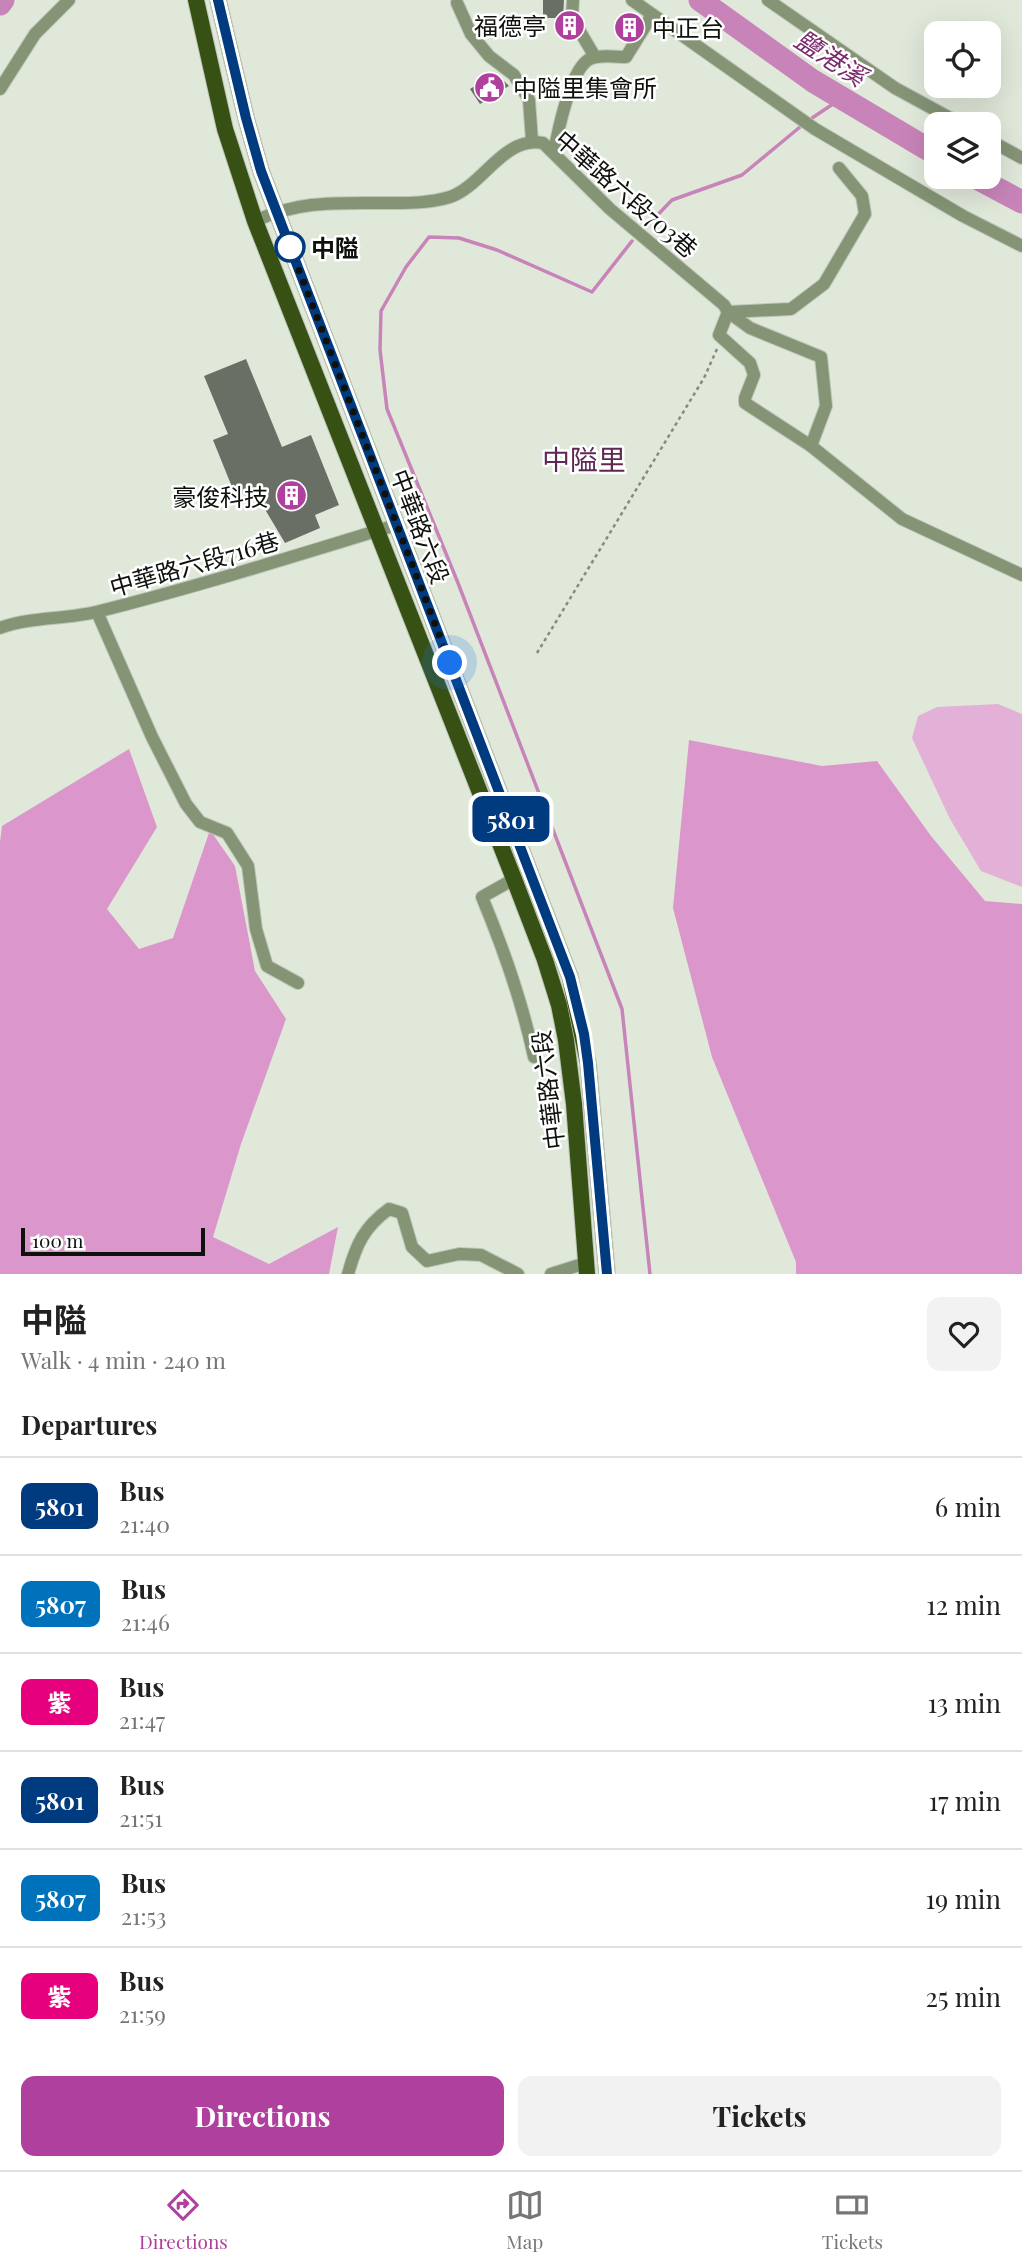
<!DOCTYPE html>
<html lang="en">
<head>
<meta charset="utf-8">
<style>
  body { margin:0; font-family:"Playfair Display","Noto Sans TC",serif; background:#f2f2f2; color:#222; height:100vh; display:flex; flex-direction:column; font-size:26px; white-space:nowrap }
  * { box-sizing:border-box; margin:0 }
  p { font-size:23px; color:#767676 }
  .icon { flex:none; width:38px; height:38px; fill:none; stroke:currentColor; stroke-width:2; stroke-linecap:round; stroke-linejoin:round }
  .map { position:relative; height:1274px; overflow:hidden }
  .panel { display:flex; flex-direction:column; background:#fff; flex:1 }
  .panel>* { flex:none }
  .badge { padding:0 14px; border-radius:10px; font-size:24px; line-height:46px }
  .tools { position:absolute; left:924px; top:21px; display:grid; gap:14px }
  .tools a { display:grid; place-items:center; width:77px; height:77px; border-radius:14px; background:#fff; box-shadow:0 7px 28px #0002; font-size:35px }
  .scale { position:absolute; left:21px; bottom:18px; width:184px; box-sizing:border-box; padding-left:7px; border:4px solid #0e110c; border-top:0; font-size:19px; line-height:24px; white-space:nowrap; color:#0e110c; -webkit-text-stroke:5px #fff; paint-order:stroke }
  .you { position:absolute; width:35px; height:35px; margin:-18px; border:5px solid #fff; border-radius:50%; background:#1a73e8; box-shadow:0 0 0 10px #1a73e833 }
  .map>.badge { position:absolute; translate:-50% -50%; box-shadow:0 0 0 4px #fff }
  h2 { padding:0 21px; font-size:26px; line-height:63px }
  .round { display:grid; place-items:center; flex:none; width:74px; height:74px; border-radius:14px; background:#f2f2f2 }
  .summary { display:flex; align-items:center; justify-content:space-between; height:119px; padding:0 21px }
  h1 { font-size:33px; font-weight:700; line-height:52px }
  .button { display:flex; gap:14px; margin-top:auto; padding:14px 21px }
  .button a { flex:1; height:80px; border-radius:14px; background:#b0409d; color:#fff; font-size:28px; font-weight:700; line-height:80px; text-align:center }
  .button a+a { background:#f2f2f2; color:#222 }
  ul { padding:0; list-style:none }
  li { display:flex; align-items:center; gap:21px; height:98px; padding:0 21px; border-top:2px solid #e0e0e0 }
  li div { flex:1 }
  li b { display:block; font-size:26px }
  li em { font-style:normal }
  li .badge { min-width:77px; font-weight:700; text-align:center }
  .tab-bar { display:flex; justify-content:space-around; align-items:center; height:98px; border-top:2px solid #e0e0e0; background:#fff; font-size:19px; color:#767676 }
  .tab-bar a { display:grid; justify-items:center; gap:4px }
  .tab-bar .active { color:#b0409d }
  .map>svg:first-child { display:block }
</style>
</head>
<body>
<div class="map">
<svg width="1022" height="1274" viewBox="0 0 1022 1274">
  <rect width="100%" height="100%" fill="#e0e8da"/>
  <path fill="#e3b1d7" d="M998,704L1022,714V887L981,871L950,819L912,738L918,716L937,707Z"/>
  <g fill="#db96cb">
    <path d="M689,740L822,766L877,761L931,836L985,901L1022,904V1274H796V1262L712,1057L673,908Z"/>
    <path d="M129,749L157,827L107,909L139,949L173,938L210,830L235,866L255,971L286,1019L241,1144L213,1237L269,1264L338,1227L329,1274H0V842L2,826Z"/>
  </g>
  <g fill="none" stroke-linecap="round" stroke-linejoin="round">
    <g stroke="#c884b9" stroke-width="3.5">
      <path d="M812,118L842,98"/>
      <path d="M646,227L672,200L742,175L800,127"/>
      <path d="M632,241L592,292L497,250L459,238L429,237L406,267L381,311L380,350L387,409L458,583L622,1009L650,1274"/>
    </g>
    <g stroke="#c884b9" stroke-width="23">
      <path d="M700,0L813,81L936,154"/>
      <path d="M0,4L3,0"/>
      <path d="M975,177L1022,202"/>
    </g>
  </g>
  <g fill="#696f64">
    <path d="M543,0H564L563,18H543Z"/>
    <path d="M496,73L509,86L480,104L470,89Z"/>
    <path d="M246,359L282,447L311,435L339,505L315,515L320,528L285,543L263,506L232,487L213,440L228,434L204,376Z"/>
  </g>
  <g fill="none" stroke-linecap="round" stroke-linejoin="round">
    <defs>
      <g id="minor">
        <path d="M573,0L572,18L595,57"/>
        <path d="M632,0L815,129L963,216L1022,246"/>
        <path d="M768,0L895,88L961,124"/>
        <path d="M457,3L471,34L489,56L514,75L529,100L532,141"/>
        <path d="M0,89L35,34L69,0"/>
        <path d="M989,140L1022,158"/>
        <path d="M554,152C558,131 570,72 588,60C597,54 616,57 626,57L652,15"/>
        <path d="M255,221C298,201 334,203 381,203C404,203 427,204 450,197C484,185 503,136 543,143L610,209L724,305L728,312L719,335L750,363L754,375L745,398V403L811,446L902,519L1022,575"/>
        <path d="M728,312L791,309L824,284L865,214L862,196L839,168"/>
        <path d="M728,312L750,328L821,357L826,406L811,446"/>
        <path d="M97,612L152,737L186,804L200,822L227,833L248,866L256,929L267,966L298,983"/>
        <path d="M0,628C32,616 67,620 100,611C199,586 298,555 396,525"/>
        <path d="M514,879L482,897C504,950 522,1001 534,1057"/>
        <path d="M348,1274C356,1245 364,1227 389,1209L402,1213L412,1247L427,1261L459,1254L481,1255L518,1274"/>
        <path d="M551,1274L586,1263"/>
      </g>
      <g id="major">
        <path d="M196,0L225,129L255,221L514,879L545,960L559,1005L566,1040L574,1104L587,1274"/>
        <path d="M218,0L246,118L261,171L570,977L588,1063L607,1274"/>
      </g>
    </defs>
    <use href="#minor" stroke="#bec6b9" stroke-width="14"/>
    <use href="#major" stroke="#bec6b9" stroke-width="18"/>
    <path stroke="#858b81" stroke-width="2.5" stroke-dasharray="3.5 3.5" stroke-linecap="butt" d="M537,653L704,378L717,349"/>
    <use href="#minor" stroke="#849475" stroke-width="12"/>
    <use href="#major" stroke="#375115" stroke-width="16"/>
  </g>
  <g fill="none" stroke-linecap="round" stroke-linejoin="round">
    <defs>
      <path id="line" d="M218,0L246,118L261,171L570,977L584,1034L588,1063L607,1274"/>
    </defs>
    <use href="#line" stroke="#fff" stroke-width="16"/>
    <use href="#line" stroke="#003b80" stroke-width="10"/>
    <path stroke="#0e110c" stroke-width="7" stroke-dasharray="0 12.6" d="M290,247L450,663"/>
  </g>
  <defs>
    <symbol id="building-disc" viewBox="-11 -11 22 22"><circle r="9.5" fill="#b0409d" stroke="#fff"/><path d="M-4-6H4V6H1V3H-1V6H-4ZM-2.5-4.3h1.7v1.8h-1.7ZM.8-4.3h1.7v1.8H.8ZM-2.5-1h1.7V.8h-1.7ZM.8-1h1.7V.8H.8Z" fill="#fff"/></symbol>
    <symbol id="civic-disc" viewBox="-11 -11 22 22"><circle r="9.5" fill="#b0409d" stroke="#fff"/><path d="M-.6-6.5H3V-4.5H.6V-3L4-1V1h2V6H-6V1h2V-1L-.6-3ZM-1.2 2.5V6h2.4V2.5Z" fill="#fff"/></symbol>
  </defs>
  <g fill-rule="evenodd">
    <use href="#building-disc" x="552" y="8" width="35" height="35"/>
    <use href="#building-disc" x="612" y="10" width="35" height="35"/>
    <use href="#civic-disc" x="472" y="70" width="35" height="35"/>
    <use href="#building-disc" x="274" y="478" width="35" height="35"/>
  </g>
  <circle fill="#fff" stroke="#003b80" stroke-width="3.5" cx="290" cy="247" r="14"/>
  <g text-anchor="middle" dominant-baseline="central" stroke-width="5" stroke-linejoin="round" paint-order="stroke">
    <g font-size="24" fill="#0e110c" stroke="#fff" text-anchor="end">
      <text x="546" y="25">福德亭</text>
      <text x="652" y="27" text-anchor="start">中正台</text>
      <text x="513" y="87" text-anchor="start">中隘里集會所</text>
      <text x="268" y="496">豪俊科技</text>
    </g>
    <g font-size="24" fill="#0e110c" stroke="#fff">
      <text transform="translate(627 193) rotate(41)">中華路六段703巷</text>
      <text transform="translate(421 526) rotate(69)">中華路六段</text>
      <text transform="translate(194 563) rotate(-16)">中華路六段716巷</text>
      <text transform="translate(547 1090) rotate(-97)">中華路六段</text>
    </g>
    <g font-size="24" font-weight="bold" fill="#0e110c" stroke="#fff" text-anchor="start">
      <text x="311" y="247">中隘</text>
    </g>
    <g font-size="26" font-style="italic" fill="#7b2b6e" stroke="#fff">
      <text transform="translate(831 57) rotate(33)">鹽港溪</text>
    </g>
    <g font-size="28" fill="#5e2754" stroke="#fff">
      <text x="584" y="458">中隘里</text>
    </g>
  </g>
</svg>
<div class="tools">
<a><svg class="icon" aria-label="locate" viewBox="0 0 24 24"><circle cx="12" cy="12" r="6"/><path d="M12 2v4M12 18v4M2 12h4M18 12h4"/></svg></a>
<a><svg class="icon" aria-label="layers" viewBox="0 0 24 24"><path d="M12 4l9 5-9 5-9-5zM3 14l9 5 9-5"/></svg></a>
</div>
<div class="scale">100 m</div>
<div class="you" style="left:450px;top:663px"></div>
<b class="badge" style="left:511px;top:819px;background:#003b80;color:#fff">5801</b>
</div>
<section class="panel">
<div class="summary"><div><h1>中隘</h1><p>Walk · 4 min · 240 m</p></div><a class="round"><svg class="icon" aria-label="heart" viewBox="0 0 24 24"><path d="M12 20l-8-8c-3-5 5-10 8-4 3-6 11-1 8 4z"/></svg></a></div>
<h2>Departures</h2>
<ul>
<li><span class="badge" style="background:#003b80;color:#fff">5801</span><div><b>Bus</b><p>21:40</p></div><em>6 min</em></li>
<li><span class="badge" style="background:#0072bc;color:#fff">5807</span><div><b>Bus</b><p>21:46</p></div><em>12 min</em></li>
<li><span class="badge" style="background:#e6007e;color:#fff">紫</span><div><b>Bus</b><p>21:47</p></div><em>13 min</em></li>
<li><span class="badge" style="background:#003b80;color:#fff">5801</span><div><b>Bus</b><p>21:51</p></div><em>17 min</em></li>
<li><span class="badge" style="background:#0072bc;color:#fff">5807</span><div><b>Bus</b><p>21:53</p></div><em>19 min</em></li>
<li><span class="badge" style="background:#e6007e;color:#fff">紫</span><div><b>Bus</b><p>21:59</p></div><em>25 min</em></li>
</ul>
<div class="button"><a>Directions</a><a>Tickets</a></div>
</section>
<nav class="tab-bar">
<a class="active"><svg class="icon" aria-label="directions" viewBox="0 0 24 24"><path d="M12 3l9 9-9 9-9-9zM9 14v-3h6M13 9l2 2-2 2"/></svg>Directions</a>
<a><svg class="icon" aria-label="map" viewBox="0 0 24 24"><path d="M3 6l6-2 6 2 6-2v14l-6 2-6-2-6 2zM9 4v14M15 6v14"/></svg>Map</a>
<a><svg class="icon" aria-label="tickets" viewBox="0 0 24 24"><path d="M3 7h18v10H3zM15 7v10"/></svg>Tickets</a>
</nav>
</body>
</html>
